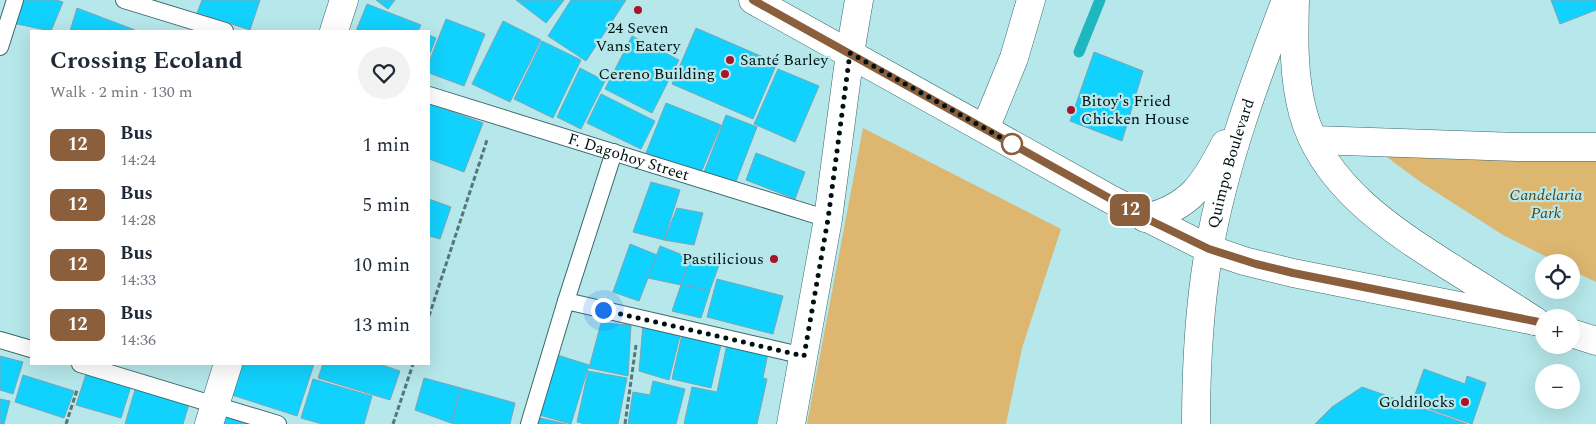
<!DOCTYPE html>
<html lang="en">
<head>
<meta charset="utf-8">
<style>
  body { margin:0; font-family:Spectral,serif; background:#f2f2f3; color:#1f2937; height:100vh; display:flex; flex-direction:column; font-size:19px; white-space:nowrap }
  * { box-sizing:border-box; margin:0 }
  p { font-size:16px; color:#747a83 }
  .icon { flex:none; width:28px; height:28px; fill:none; stroke:currentColor; stroke-width:2; stroke-linecap:round; stroke-linejoin:round }
  .map { position:relative; flex:1; overflow:hidden }
  .drawer { position:absolute; left:30px; top:30px; width:400px; height:335px; display:flex; flex-direction:column; background:#fff; border-radius:0px; box-shadow:0 5px 20px #0002 }
  .drawer>* { flex:none }
  .badge { padding:0 10px; border-radius:8px; font-size:18px; line-height:32px }
  .buttons { position:absolute; left:1535px; top:254px; display:grid; gap:10px }
  .buttons a { display:grid; place-items:center; width:45px; height:45px; border-radius:50%; background:#fff; box-shadow:0 5px 20px #0002; font-size:25px }
  .you { position:absolute; width:25px; height:25px; margin:-12px; border:4px solid #fff; border-radius:50%; background:#1a73e8; box-shadow:0 0 0 8px #1a73e833 }
  .map>.badge { position:absolute; translate:-50% -50%; box-shadow:0 0 0 2px #fff }
  .round { display:grid; place-items:center; flex:none; width:52px; height:52px; border-radius:26px; background:#f2f2f3 }
  .summary { display:flex; align-items:center; justify-content:space-between; height:85px; padding:0 20px }
  h1 { font-size:24px; font-weight:700; line-height:38px }
  ul { padding:0; list-style:none }
  li { display:flex; align-items:center; gap:15px; height:60px; padding:0 20px }
  li div { flex:1 }
  li b { display:block; font-size:19px }
  li em { font-style:normal }
  li .badge { min-width:55px; font-weight:700; text-align:center }
  .map>svg:first-child { display:block }
</style>
</head>
<body>
<div class="map">
<svg width="1596" height="424" viewBox="0 0 1596 424">
  <rect width="100%" height="100%" fill="#b6e7ea"/>
  <g fill="#ddb670">
    <path d="M863,128L1061,229L1022,348L1006,424H807Z"/>
    <path d="M1380,152L1596,159V282L1571,270V262H1557L1503,235L1422,183Z"/>
  </g>
  <g fill="none" stroke-linecap="round" stroke-linejoin="round">
    <path stroke="#1fb7bf" stroke-width="11" d="M1079,52L1100,0"/>
  </g>
  <g fill="#11d2fe" stroke="#7ba5b3">
    <path d="M20,0H56L63,2L51,31L12,23Z"/>
    <path d="M202,0H260L250,30L197,13Z"/>
    <path d="M376,0H395L388,9Z"/>
    <path d="M516,0H564L546,23Z"/>
    <path d="M571,0H626L586,61L548,36Z"/>
    <path d="M1551,0H1596V10L1560,24Z"/>
    <path d="M367,4L421,25L418,31H356Z"/>
    <path d="M77,8L135,30L134,31H70Z"/>
    <path d="M446,19L485,34L464,86L429,73V62Z"/>
    <path d="M503,21L541,40L510,102L472,84Z"/>
    <path d="M696,28L777,63L753,119L672,84Z"/>
    <path d="M429,35L436,38L429,56Z"/>
    <path d="M632,36L679,60L652,113L605,89Z"/>
    <path d="M542,41L581,60L553,118L514,99Z"/>
    <path d="M1094,52L1143,71L1122,141L1070,121Z"/>
    <path d="M580,68L605,81L581,129L557,117Z"/>
    <path d="M778,69L819,86L795,142L754,124Z"/>
    <path d="M601,94L655,121L641,149L587,123Z"/>
    <path d="M429,103L483,123L464,172L429,159Z"/>
    <path d="M666,103L721,125L700,175L646,153Z"/>
    <path d="M726,115L757,127L735,184L704,172Z"/>
    <path d="M756,153L805,172L795,199L746,180Z"/>
    <path d="M651,182L680,190L664,240L633,232Z"/>
    <path d="M429,199L451,207L440,239L429,236Z"/>
    <path d="M677,208L703,213L694,245L664,240Z"/>
    <path d="M630,244L657,255L639,301L613,292Z"/>
    <path d="M660,246L690,258L681,285L648,278Z"/>
    <path d="M690,258L719,265L710,290L681,285Z"/>
    <path d="M717,279L783,296L773,334L707,317Z"/>
    <path d="M681,285L710,290L701,318L672,311Z"/>
    <path d="M601,323L631,325L628,376L589,368Z"/>
    <path d="M643,325L680,336L669,380L639,371Z"/>
    <path d="M683,330L722,340L711,388L672,379Z"/>
    <path d="M727,344L768,353L763,378L767,379L757,424H684L692,387L717,392Z"/>
    <path d="M551,353L589,365L571,424L532,413Z"/>
    <path d="M0,356L23,362L13,394L0,390Z"/>
    <path d="M242,364H314L297,416L232,395Z"/>
    <path d="M323,364H379L400,371L390,400L318,378Z"/>
    <path d="M1424,369L1465,384L1467,376L1486,383L1472,424L1412,403Z"/>
    <path d="M588,371L627,378L618,424H585L577,422Z"/>
    <path d="M86,374L132,383L121,418L76,405Z"/>
    <path d="M23,375L74,391L64,418L15,402Z"/>
    <path d="M424,378L461,388L451,423L415,410Z"/>
    <path d="M313,379L372,396L364,424H322L301,418Z"/>
    <path d="M653,381L685,389L676,424H628L633,392L650,395Z"/>
    <path d="M136,386L190,401L183,424H125Z"/>
    <path d="M1362,387L1467,424H1315L1332,407Z"/>
    <path d="M461,388L515,403L510,424H456L451,423Z"/>
    <path d="M0,399L10,401L4,424H0Z"/>
    <path d="M220,412L257,424H217Z"/>
    <path d="M536,417L566,424H534Z"/>
  </g>
  <g fill="none" stroke-linecap="round" stroke-linejoin="round">
    <defs>
      <g id="service">
        <path d="M124,0L225,31"/>
        <path d="M0,47L15,0"/>
        <path id="s1" d="M429,95L828,219"/>
        <path d="M566,301L804,356"/>
        <path d="M0,340L31,349"/>
        <path d="M80,364L278,424"/>
        <path d="M529,424L566,301L614,152"/>
      </g>
      <g id="minor">
        <path d="M334,31L344,0"/>
        <path d="M985,129L1014,58L1031,0"/>
        <path d="M1314,140L1517,147H1596"/>
        <path d="M209,424L228,364"/>
        <path d="M791,424L828,219L850,53L859,0"/>
      </g>
      <g id="tertiary">
        <path d="M1209,249L1244,261L1293,273L1535,321"/>
        <path d="M1571,333L1596,341"/>
      </g>
      <path id="secondary" d="M753,0L1110,199L1209,249"/>
      <g id="primary">
        <path d="M1295,0C1294,38 1293,76 1303,113C1323,187 1395,232 1455,270C1482,287 1509,304 1535,321"/>
        <path d="M1145,218C1190,208 1205,183 1225,144"/>
        <path id="s2" d="M1196,424C1196,366 1199,308 1209,250C1224,164 1255,81 1286,0"/>
      </g>
    </defs>
    <use href="#service" stroke="#3a686b" stroke-width="18"/>
    <use href="#minor" stroke="#3a686b" stroke-width="29"/>
    <use href="#tertiary" stroke="#3a686b" stroke-width="29"/>
    <use href="#secondary" stroke="#3a686b" stroke-width="29"/>
    <use href="#primary" stroke="#3a686b" stroke-width="29"/>
    <g stroke="#567678" stroke-width="3" stroke-dasharray="5 2.5" stroke-linecap="butt">
      <path d="M429,316L487,140"/>
      <path d="M66,424L77,390"/>
      <path d="M393,424L413,364"/>
      <path d="M625,424L636,345"/>
    </g>
    <use href="#service" stroke="#fff" stroke-width="16"/>
    <use href="#minor" stroke="#fff" stroke-width="28"/>
    <use href="#tertiary" stroke="#fff" stroke-width="28"/>
    <use href="#secondary" stroke="#fff" stroke-width="28"/>
    <use href="#primary" stroke="#fff" stroke-width="28"/>
  </g>
  <g fill="none" stroke-linecap="round" stroke-linejoin="round">
    <defs>
      <path id="line" d="M753,0L1145,218L1209,249L1256,264L1293,273L1544,323"/>
    </defs>
    <use href="#line" stroke="#fff" stroke-width="11"/>
    <use href="#line" stroke="#8b5e3c" stroke-width="8"/>
    <path stroke="#011112" stroke-width="5" stroke-dasharray="0 9" d="M603,310L804,356L828,219L850,53L1018,147L1012,144"/>
  </g>
  <g fill="#a9132b" stroke="#b6e7ea" stroke-width="2">
    <circle cx="638" cy="10" r="5"/>
    <circle cx="730" cy="60" r="5"/>
    <circle cx="725" cy="74" r="5"/>
    <circle cx="1071" cy="110" r="5"/>
    <circle cx="774" cy="259" r="5"/>
    <circle cx="1465" cy="402" r="5"/>
  </g>
  <circle fill="#fff" stroke="#8b5e3c" stroke-width="2.5" cx="1012" cy="144" r="10"/>
  <g text-anchor="middle" dominant-baseline="central" stroke-width="4.5" stroke-linejoin="round" paint-order="stroke">
    <g font-size="16" fill="#011112" stroke="#b6e7ea" text-anchor="end">
      <text x="638" y="28" text-anchor="middle">24 Seven<tspan x="638" dy="18">Vans Eatery</tspan></text>
      <text x="740" y="60" text-anchor="start">Santé Barley</text>
      <text x="715" y="74">Cereno Building</text>
      <text x="1081" y="101" text-anchor="start">Bitoy's Fried<tspan x="1081" dy="18">Chicken House</tspan></text>
      <text x="764" y="259">Pastilicious</text>
      <text x="1455" y="402">Goldilocks</text>
    </g>
    <g font-size="16" fill="#011112" stroke="#b6e7ea">
      <text stroke="none"><textPath href="#s1" startOffset="209">F. Dagohoy Street</textPath></text>
      <text stroke="none"><textPath href="#s2" startOffset="264">Quimpo Boulevard</textPath></text>
    </g>
    <g font-size="16" font-style="italic" fill="#5a4314" stroke="#b6e7ea">
      <text x="1546" y="195">Candelaria<tspan x="1546" dy="18">Park</tspan></text>
    </g>
  </g>
</svg>
<div class="buttons">
<a><svg class="icon" aria-label="locate" viewBox="0 0 24 24"><circle cx="12" cy="12" r="6"/><path d="M12 2v4M12 18v4M2 12h4M18 12h4"/></svg></a>
<a>+</a>
<a>−</a>
</div>
<div class="you" style="left:603px;top:310px"></div>
<b class="badge" style="left:1130px;top:210px;background:#8b5e3c;color:#fff">12</b>
<section class="drawer">
<div class="summary"><div><h1>Crossing Ecoland</h1><p>Walk · 2 min · 130 m</p></div><a class="round"><svg class="icon" aria-label="heart" viewBox="0 0 24 24"><path d="M12 20l-8-8c-3-5 5-10 8-4 3-6 11-1 8 4z"/></svg></a></div>
<ul>
<li><span class="badge" style="background:#8b5e3c;color:#fff">12</span><div><b>Bus</b><p>14:24</p></div><em>1 min</em></li>
<li><span class="badge" style="background:#8b5e3c;color:#fff">12</span><div><b>Bus</b><p>14:28</p></div><em>5 min</em></li>
<li><span class="badge" style="background:#8b5e3c;color:#fff">12</span><div><b>Bus</b><p>14:33</p></div><em>10 min</em></li>
<li><span class="badge" style="background:#8b5e3c;color:#fff">12</span><div><b>Bus</b><p>14:36</p></div><em>13 min</em></li>
</ul>
</section>
</div>
</body>
</html>
